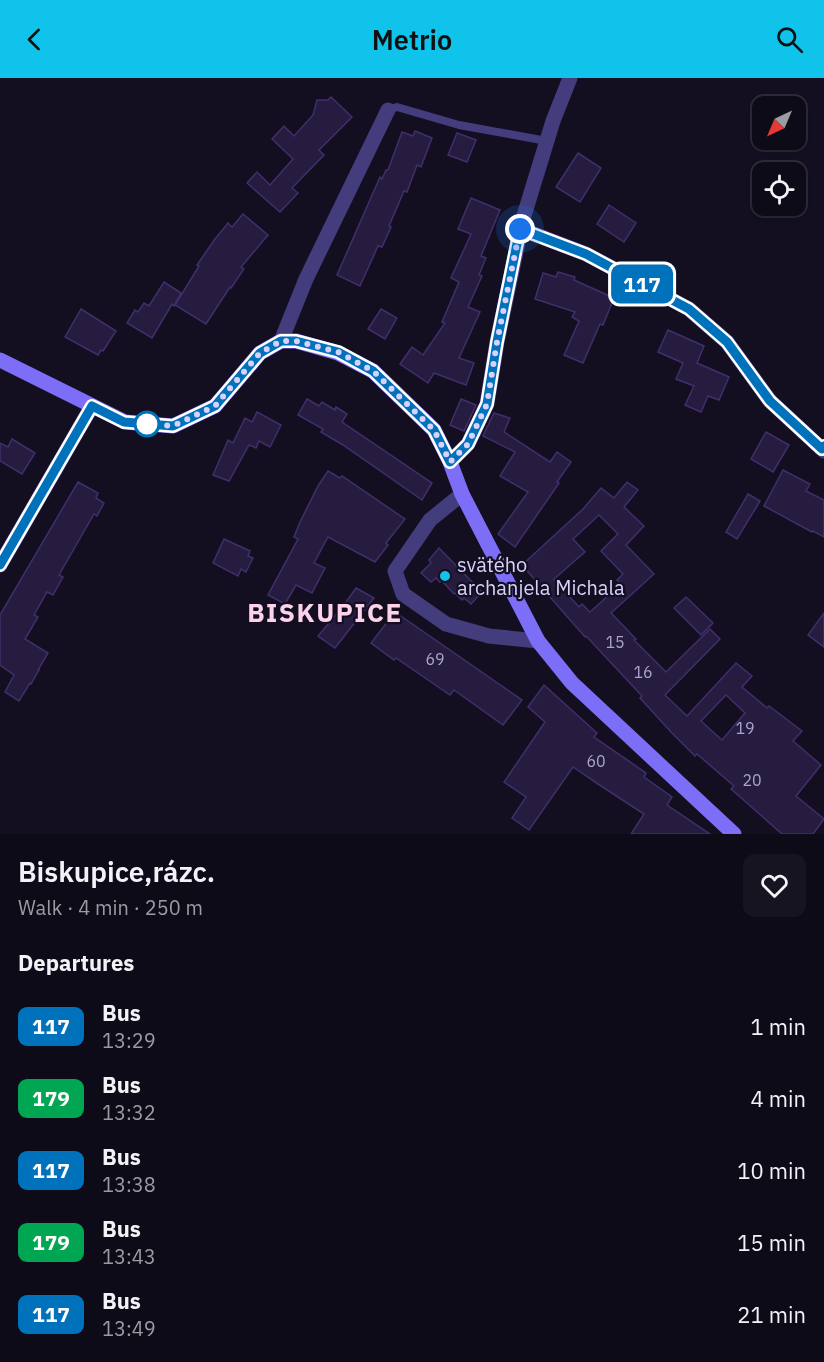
<!DOCTYPE html>
<html lang="en">
<head>
<meta charset="utf-8">
<style>
  body { margin:0; font-family:"IBM Plex Sans",sans-serif; background:#171422; color:#f1f3f6; height:100vh; display:flex; flex-direction:column; font-size:22px; white-space:nowrap }
  * { box-sizing:border-box; margin:0 }
  p { font-size:20px; color:#9b9ba2 }
  .icon { flex:none; width:33px; height:33px; fill:none; stroke:currentColor; stroke-width:2; stroke-linecap:round; stroke-linejoin:round }
  .map { position:relative; height:756px; overflow:hidden }
  .side { display:flex; flex-direction:column; background:#0e0b19; flex:1 }
  .side>* { flex:none }
  .badge { padding:0 12px; border-radius:9px; font-size:21px; line-height:39px }
  .needle { width:39px; rotate:224deg }
  .buttons { position:absolute; left:752px; top:18px; display:grid; gap:12px }
  .buttons a { display:grid; place-items:center; width:54px; height:54px; border-radius:12px; background:#0e0b19; box-shadow:0 2px 4px #0004,0 0 0 2px #2e2b38; font-size:30px }
  .you { position:absolute; width:30px; height:30px; margin:-15px; border:4px solid #fff; border-radius:50%; background:#1a73e8; box-shadow:0 0 0 9px #1a73e833 }
  .map>.badge { position:absolute; translate:-50% -50%; box-shadow:0 0 0 3px #fff }
  h2 { padding:0 18px; font-size:22px; line-height:54px }
  .round { display:grid; place-items:center; flex:none; width:63px; height:63px; border-radius:12px; background:#171422 }
  .overview { display:flex; align-items:center; justify-content:space-between; height:102px; padding:0 18px }
  h1 { font-size:28px; font-weight:600; line-height:45px }
  ul { padding:0; list-style:none }
  li { display:flex; align-items:center; gap:18px; height:72px; padding:0 18px }
  li div { flex:1 }
  li b { display:block; font-size:22px }
  li em { font-style:normal }
  li .badge { min-width:66px; font-weight:700; text-align:center }
  header { display:flex; justify-content:space-between; align-items:center; height:78px; padding:0 18px; background:#0fc3ea; color:#111; font-size:27px; font-weight:600 }
  .map>svg:first-child { display:block }
</style>
</head>
<body>
<header><svg class="icon" aria-label="back" viewBox="0 0 24 24"><path d="M15 5l-7 7 7 7"/></svg>Metrio<svg class="icon" aria-label="search" viewBox="0 0 24 24"><circle cx="10" cy="10" r="6"/><path d="M15 15l6 6"/></svg></header>
<div class="map">
<svg width="824" height="756" viewBox="0 0 824 756">
  <rect width="100%" height="100%" fill="#130f21"/>
  <g fill="#261c40" stroke="#402f6b" stroke-width="1.5" fill-rule="evenodd">
    <path d="M331,19L352,39L319,72L324,77L292,110L298,115L280,134L247,105L257,94L270,107L293,81L272,61L284,48L294,58L313,37L317,22H328Z"/>
    <path d="M415,53L432,60L421,89L417,87L407,114L404,113L389,148L391,149L382,169L378,168L360,208L337,197L380,99L382,101L386,92H388L402,54L413,58Z"/>
    <path d="M457,55L476,62L467,84L448,77Z"/>
    <path d="M578,75L601,90L580,124L556,109Z"/>
    <path d="M471,120L500,132L481,178L486,180L479,197L482,198L468,229L480,234L459,280L474,285L466,307L434,295L428,305L400,286L412,269L423,277L445,245L442,244L459,204L451,200L471,156L458,151Z"/>
    <path d="M609,127L636,145L624,164L597,146Z"/>
    <path d="M243,136L268,157L241,189L244,191L231,210L230,209L206,246L175,227L199,188L197,187L215,161L228,145L232,149Z"/>
    <path d="M558,194L575,199L574,202L614,220L603,247L600,246L583,285L564,277L579,243L572,239L575,234L535,221L543,195L556,199Z"/>
    <path d="M164,204L181,215L174,228L172,226L152,260L127,245L135,232L138,234L144,225L149,228Z"/>
    <path d="M81,231L116,253L103,273L101,272L98,277L65,259Z"/>
    <path d="M381,231L397,240L385,261L368,251Z"/>
    <path d="M668,252L704,268L697,285L729,299L719,322L708,318L701,334L685,327L694,308L676,301L683,285L658,274Z"/>
    <path d="M307,321L319,328L322,324L335,332L336,329L347,336L342,344L432,405L422,422L343,367L321,354L323,351L298,337Z"/>
    <path d="M461,321L476,327L464,353L450,347Z"/>
    <path d="M257,334L281,347L270,369L259,363L256,370L249,367L229,403L213,397L228,362L233,365L245,340L252,344Z"/>
    <path d="M494,335L510,340L504,354L550,384L557,374L571,384L557,404L559,405L515,469L498,456L528,414L500,398L515,374L483,358Z"/>
    <path d="M766,354L789,367L773,394L751,381Z"/>
    <path d="M12,361L35,375L22,396L0,383V365L8,369Z"/>
    <path d="M783,392L810,406L806,413L824,422V459L813,453L812,454L764,428Z"/>
    <path d="M328,393L340,400L342,398L405,441L386,465L388,467L375,484L328,459L314,485L325,490L312,515L296,507L285,526L268,517L298,461L294,459L300,444L318,408Z"/>
    <path d="M78,404L98,415L96,420L104,425L97,438L94,436L59,497L63,499L53,517L47,514L34,537L38,539L25,561L48,575L38,592H39L31,606L30,605L19,623L5,614L14,597L0,587V537Z"/>
    <path d="M627,404L638,412L624,429L644,448L626,467L654,496L611,535L636,561L634,562L666,594L710,551L720,561L665,617L687,638L736,585L752,598L742,609L767,630L769,628L802,653L793,663L821,687L796,718L824,741L813,756H782L731,711L734,708L697,676L695,678L671,654L640,620L642,618L586,558L585,559L522,487L583,431L601,410L614,420ZM599,437L618,456L601,473L623,496L617,502L621,506L590,534L582,526L579,529L554,501L585,474L573,461ZM726,617L745,635L722,662L701,643Z"/>
    <path d="M748,416L760,423L737,461L726,454Z"/>
    <path d="M224,461L250,473L248,478L253,480L246,494L241,491L238,498L213,485Z"/>
    <path d="M439,470L482,514L471,526L464,520L462,522L455,515L454,516L442,503L440,504L436,500L431,504L421,495L431,485L429,482Z"/>
    <path d="M356,510L374,520L335,570L318,558L341,531Z"/>
    <path d="M686,519L713,545L701,557L674,530Z"/>
    <path d="M395,534L522,622L503,647L454,612L450,617L396,580L394,582L371,565Z"/>
    <path d="M824,535V569L808,557Z"/>
    <path d="M544,607L597,655L594,659L646,695L644,699L672,719L667,727L710,756H631L644,736L598,706L573,689L529,752L512,740L526,719L504,704L545,644L528,629Z"/>
  </g>
  <g fill="none" stroke-linecap="round" stroke-linejoin="round">
    <path stroke="#443d7d" stroke-width="8" d="M388,32L397,29L459,47L547,63"/>
    <g stroke="#443d7d" stroke-width="15">
      <path d="M521,151L586,176L689,231L727,264L770,323L824,373"/>
      <path d="M281,263L306,201L388,32"/>
      <path d="M450,384L468,366L487,326L497,264L523,141L553,43L570,0"/>
      <path d="M462,416L430,442L395,493L403,516L446,546L489,558L538,563"/>
      <path d="M0,487L92,328"/>
    </g>
    <path stroke="#7c6ef6" stroke-width="15" d="M0,282L125,344L173,348L215,328L260,275L281,263H296L338,275L373,293L434,352L450,384L462,416L538,563L572,605L734,756"/>
  </g>
  <g fill="none" stroke-linecap="round" stroke-linejoin="round">
    <defs>
      <path id="line" d="M0,487L92,328L124,344L173,348L215,328L260,275L281,263H296L338,274L373,293L434,352L450,384L468,366L487,326L497,264L520,151L586,176L689,231L727,264L770,323L822,371L824,368"/>
    </defs>
    <use href="#line" stroke="#fff" stroke-width="14"/>
    <use href="#line" stroke="#0072bc" stroke-width="9"/>
    <path stroke="#d9d1fc" stroke-width="6" stroke-dasharray="0 10.8" d="M147,346L141,345L173,348L215,328L260,275L281,263H296L338,274L373,293L434,352L450,384L468,366L487,326L497,264L520,151"/>
  </g>
  <circle fill="#fff" stroke="#0072bc" stroke-width="3" cx="147" cy="346" r="12"/>
  <circle fill="#0fc3ea" stroke="#130f21" stroke-width="2" cx="445" cy="498" r="6"/>
  <g text-anchor="middle" dominant-baseline="central" stroke-width="4.5" stroke-linejoin="round" paint-order="stroke">
    <g font-size="16" fill="#aca4cd">
      <text x="615" y="564">15</text>
      <text x="435" y="581">69</text>
      <text x="643" y="594">16</text>
      <text x="745" y="650">19</text>
      <text x="596" y="683">60</text>
      <text x="752" y="702">20</text>
    </g>
    <g font-size="20" fill="#d9d1fc" stroke="#130f21" text-anchor="start">
      <text x="457" y="486">svätého<tspan x="457" dy="23">archanjela Michala</tspan></text>
    </g>
    <g font-size="26" font-weight="bold" letter-spacing="1.5" fill="#fcd3ea" stroke="#130f21">
      <text x="325" y="534">BISKUPICE</text>
    </g>
  </g>
</svg>
<div class="buttons">
<a><svg class="needle" viewBox="-14 -14 28 28"><path d="M0-13l5 13h-10z" fill="#e53935"/><path d="M0 13l5-13h-10z" fill="#9b9ba2"/></svg></a>
<a><svg class="icon" aria-label="locate" viewBox="0 0 24 24"><circle cx="12" cy="12" r="6"/><path d="M12 2v4M12 18v4M2 12h4M18 12h4"/></svg></a>
</div>
<div class="you" style="left:520px;top:151px"></div>
<b class="badge" style="left:642px;top:206px;background:#0072bc;color:#fff">117</b>
</div>
<section class="side">
<div class="overview"><div><h1>Biskupice,rázc.</h1><p>Walk · 4 min · 250 m</p></div><a class="round"><svg class="icon" aria-label="heart" viewBox="0 0 24 24"><path d="M12 20l-8-8c-3-5 5-10 8-4 3-6 11-1 8 4z"/></svg></a></div>
<h2>Departures</h2>
<ul>
<li><span class="badge" style="background:#0072bc;color:#fff">117</span><div><b>Bus</b><p>13:29</p></div><em>1 min</em></li>
<li><span class="badge" style="background:#00a651;color:#fff">179</span><div><b>Bus</b><p>13:32</p></div><em>4 min</em></li>
<li><span class="badge" style="background:#0072bc;color:#fff">117</span><div><b>Bus</b><p>13:38</p></div><em>10 min</em></li>
<li><span class="badge" style="background:#00a651;color:#fff">179</span><div><b>Bus</b><p>13:43</p></div><em>15 min</em></li>
<li><span class="badge" style="background:#0072bc;color:#fff">117</span><div><b>Bus</b><p>13:49</p></div><em>21 min</em></li>
</ul>
</section>
</body>
</html>
